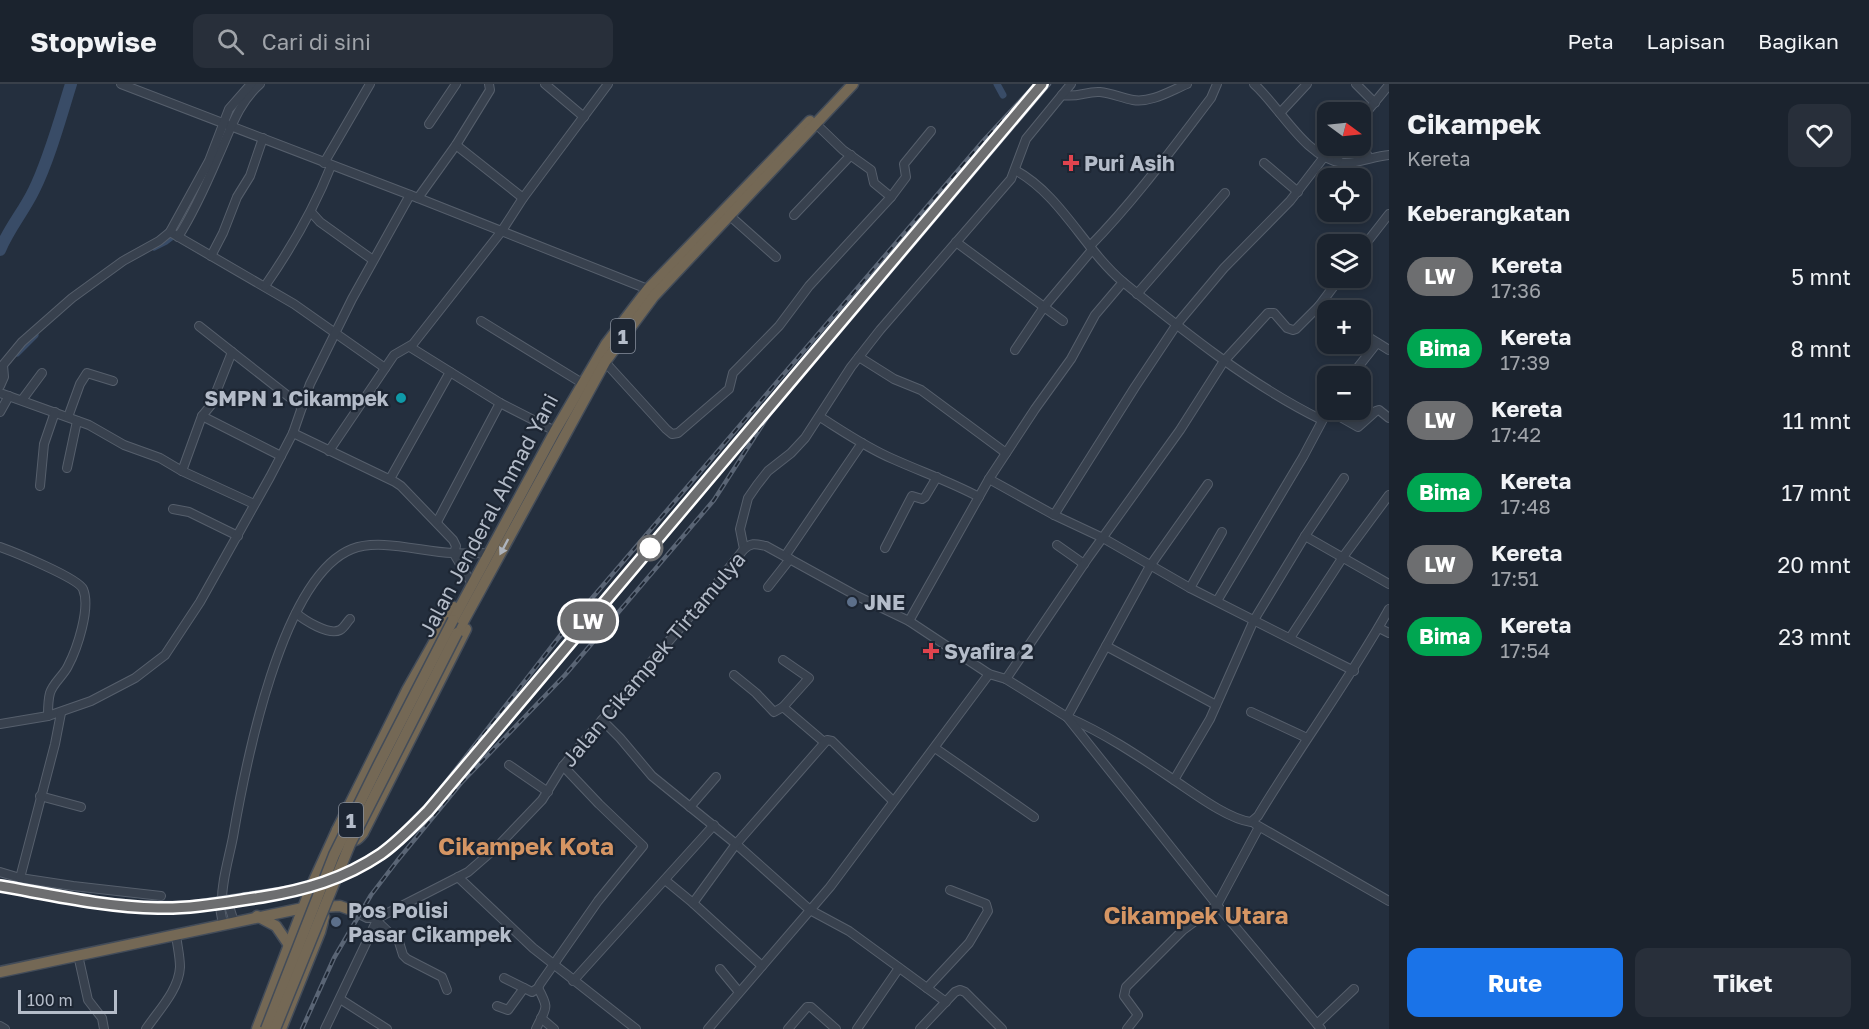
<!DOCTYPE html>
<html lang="id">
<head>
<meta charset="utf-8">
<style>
  body { margin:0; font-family:"Golos Text",sans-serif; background:#282f3a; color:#f1f3f6; height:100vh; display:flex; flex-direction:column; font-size:22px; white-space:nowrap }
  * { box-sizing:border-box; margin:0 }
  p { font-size:20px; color:#a0a4aa }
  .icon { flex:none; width:33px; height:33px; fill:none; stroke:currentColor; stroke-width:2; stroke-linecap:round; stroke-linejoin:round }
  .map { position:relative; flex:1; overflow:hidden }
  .side { display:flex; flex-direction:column; background:#1b232e; width:480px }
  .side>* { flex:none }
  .badge { padding:0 12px; border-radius:20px; font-size:21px; line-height:39px }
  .needle { width:39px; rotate:105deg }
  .buttons { position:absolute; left:1317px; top:18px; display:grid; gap:12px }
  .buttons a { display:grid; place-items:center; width:54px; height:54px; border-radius:12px; background:#1b232e; box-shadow:0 3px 9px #0003,0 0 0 2px #39404a; font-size:30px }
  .scale { position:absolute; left:18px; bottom:15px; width:99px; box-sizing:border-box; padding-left:6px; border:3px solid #b4bcc9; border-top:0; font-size:16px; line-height:21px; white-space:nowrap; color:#b4bcc9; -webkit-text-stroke:4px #1d2633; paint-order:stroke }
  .map>.badge { position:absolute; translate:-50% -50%; box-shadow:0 0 0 3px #fff }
  h2 { padding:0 18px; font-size:22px; line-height:54px }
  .round { display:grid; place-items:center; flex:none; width:63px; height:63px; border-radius:12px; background:#282f3a }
  .summary { display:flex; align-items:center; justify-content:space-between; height:102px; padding:0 18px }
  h1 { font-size:28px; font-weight:700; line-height:45px }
  .button { display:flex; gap:12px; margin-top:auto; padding:12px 18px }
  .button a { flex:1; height:69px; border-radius:12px; background:#1a73e8; color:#fff; font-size:24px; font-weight:700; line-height:69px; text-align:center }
  .button a+a { background:#282f3a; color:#f1f3f6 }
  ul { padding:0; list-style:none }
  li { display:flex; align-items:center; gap:18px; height:72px; padding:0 18px }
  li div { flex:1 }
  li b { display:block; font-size:22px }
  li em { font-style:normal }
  li .badge { min-width:66px; font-weight:700; text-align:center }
  header { display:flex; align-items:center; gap:36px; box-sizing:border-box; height:84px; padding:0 30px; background:#1b232e; border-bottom:2px solid #39404a }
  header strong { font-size:28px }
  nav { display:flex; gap:33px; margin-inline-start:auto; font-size:21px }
  .search { width:420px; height:54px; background:#282f3a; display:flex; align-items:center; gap:15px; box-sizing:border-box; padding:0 21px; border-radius:12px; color:#a0a4aa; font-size:22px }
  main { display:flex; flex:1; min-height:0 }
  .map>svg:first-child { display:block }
</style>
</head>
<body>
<header>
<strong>Stopwise</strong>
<div class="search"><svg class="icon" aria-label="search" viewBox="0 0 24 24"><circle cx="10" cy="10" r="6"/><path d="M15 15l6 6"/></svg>Cari di sini</div>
<nav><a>Peta</a><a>Lapisan</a><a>Bagikan</a></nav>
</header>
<main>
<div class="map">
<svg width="1389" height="945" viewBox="0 0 1389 945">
  <rect width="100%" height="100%" fill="#242f3e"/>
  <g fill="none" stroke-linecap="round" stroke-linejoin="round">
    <g stroke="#394c67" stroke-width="7">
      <path d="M997,0L1003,11"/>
      <path d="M225,46L243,13"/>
      <path d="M154,163L166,157L178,148"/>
      <path d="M17,269L35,251"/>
    </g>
    <path stroke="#394c67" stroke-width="12" d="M0,166C9,144 24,127 34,106C49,76 61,32 71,0"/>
    <defs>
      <g id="minor">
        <path d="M121,0L418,114L650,206"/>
        <path d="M545,0L584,33"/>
        <path d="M1254,0C1280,23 1306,75 1343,79C1358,80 1374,72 1389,71"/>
        <path d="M1356,0L1375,19"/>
        <path d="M1062,11C1078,14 1086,7 1100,8C1111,9 1122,14 1133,16C1151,19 1170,7 1187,0"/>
        <path d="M1280,29L1307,0"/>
        <path d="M1360,36L1389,1"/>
        <path d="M429,40L456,0"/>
        <path d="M816,40L843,66L871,86L874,99L891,113"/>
        <path d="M1360,58L1369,74"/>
        <path d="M456,61L523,114"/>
        <path d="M1337,77L1341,62"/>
        <path d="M324,79L370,0"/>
        <path d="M1264,79L1298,108"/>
        <path d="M1015,86C1061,111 1084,165 1123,198C1186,249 1249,300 1322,336"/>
        <path d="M418,114L456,61L490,6L489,0"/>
        <path d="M311,128L320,138L373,176"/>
        <path d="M794,131L851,71"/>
        <path d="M730,132L776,173"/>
        <path d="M170,148L294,220L385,284"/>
        <path d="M178,153C194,128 206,101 218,73C230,47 238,19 260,0"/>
        <path d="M956,158L1063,237"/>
        <path d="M1090,162C1135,116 1172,65 1211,14L1217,0"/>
        <path d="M1360,167L1389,130"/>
        <path d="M211,172L223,149L237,113L250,92L263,54"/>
        <path d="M265,202C292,163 314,125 331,82"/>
        <path d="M1137,210L1225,109"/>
        <path d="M1319,222L1328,228"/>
        <path d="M481,237L582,299"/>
        <path d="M199,242L232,268"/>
        <path d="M1360,248L1389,266"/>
        <path d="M410,263L500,319L555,347"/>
        <path d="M1015,266L1044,223L1092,166"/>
        <path d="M859,273L894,295L921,306L1006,369"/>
        <path d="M605,278L666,345L672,350L678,349L729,305L733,289L779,242L809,202L891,113L906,93L904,80L931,47"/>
        <path d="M1351,292L1377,259"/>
        <path d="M0,302L4,293L3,281L22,258L72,214L123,177L159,157L170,148L209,77L229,25L251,0"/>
        <path d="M0,309L89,341L124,361L160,374L182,387L254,420"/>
        <path d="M22,316L42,289"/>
        <path d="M0,328L9,312"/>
        <path d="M202,332L281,372"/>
        <path d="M68,333L80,300L87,289L113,297"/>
        <path d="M820,333C844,348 867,364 893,375C922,388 951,398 979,413"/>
        <path d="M293,349L395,398L401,402L453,456L456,462L454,470L472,500"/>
        <path d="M329,367L394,271L413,260L501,148L523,114L608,0"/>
        <path d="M67,384L77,337"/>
        <path d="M182,387L202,332L211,321L232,268L302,323"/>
        <path d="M390,395L450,288"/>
        <path d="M989,395L1054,431L1103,454L1190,504L1354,587"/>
        <path d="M1208,400L1150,482L1067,633C1104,649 1137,671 1171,694C1191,707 1227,735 1251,738L1258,732C1300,662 1349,597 1389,525"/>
        <path d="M40,402L44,360L55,328"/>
        <path d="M173,425L189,428L238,452"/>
        <path d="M1054,431L1135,303L1177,240L1224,184L1290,117L1324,73"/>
        <path d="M437,438L500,319"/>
        <path d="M1305,452L1389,500"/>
        <path d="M1057,461L1084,480"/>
        <path d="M0,463C14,468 78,494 83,505C91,524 77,565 68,582C64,591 53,599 50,609C48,616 48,625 48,632"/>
        <path d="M885,464L912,412L922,415L925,413L937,393"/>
        <path d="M744,465L740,445L748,414L757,401L768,387L791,369L805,354L851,283L880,246L1011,95L1026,55L1071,0"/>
        <path d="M785,472L862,359"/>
        <path d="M768,503L790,475"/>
        <path d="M1190,504L1222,448"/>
        <path d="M1217,517L1303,373L1328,326L1358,343L1376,327L1379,326L1389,334"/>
        <path d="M296,529C304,536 329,552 340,546C344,544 347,538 350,535"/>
        <path d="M909,537L989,395L1035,325L1071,275L1095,231L1123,198"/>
        <path d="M1379,544L1389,549"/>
        <path d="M1290,554L1343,473L1389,411"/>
        <path d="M1106,562L1216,621"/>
        <path d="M783,576L809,594L783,623L824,658"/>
        <path d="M734,591L756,609L774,628L783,623"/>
        <path d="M1006,595L1088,474L1180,346L1224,277L1268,229H1274L1287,244L1293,246L1296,245L1319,222L1340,194"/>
        <path d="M1251,628L1307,654"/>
        <path d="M602,636L620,654L652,692L736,760L810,826L849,847L946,918"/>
        <path d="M0,640L48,632L91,617L135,594L165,571L200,518L270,393L293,349L310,300L352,215L410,111"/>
        <path d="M935,664L1034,733"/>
        <path d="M509,681L548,708"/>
        <path d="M1174,696L1210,635L1254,536L1305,452L1344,394"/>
        <path d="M40,712L81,723"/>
        <path d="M690,723L716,693"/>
        <path d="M1255,740L1389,817"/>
        <path d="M0,788L20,794L73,802L161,812"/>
        <path d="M458,793L533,864L636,945"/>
        <path d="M20,794L55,660L61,629"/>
        <path d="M665,796L693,819L762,882"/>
        <path d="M693,819L736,760L827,656L832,657L893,717"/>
        <path d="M222,820L229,822L234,838"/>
        <path d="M351,826L367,834H378L468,788L498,762L542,716L563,682L697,524L744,465C752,458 756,460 766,462L855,511L909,537L989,590L1006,595L1067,633L1217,821L1321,945"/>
        <path d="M378,838L399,858L403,871L407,875L442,893L447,906"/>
        <path d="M223,840L220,824L222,820C221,799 229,774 233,753C245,683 281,493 352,465C379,454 423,468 452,469C464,470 477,469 489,469"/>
        <path d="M78,871L88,916L102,934L104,945"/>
        <path d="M720,885L739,908"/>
        <path d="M504,894L532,908L538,904"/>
        <path d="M573,897L714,741"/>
        <path d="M927,904L969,859L988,827L986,820L950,806"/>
        <path d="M340,915L387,945"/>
        <path d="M497,922L508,926L524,904"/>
        <path d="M541,934L554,945"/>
        <path d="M1317,940L1354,905"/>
        <path d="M0,942L5,945"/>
        <path d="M146,945C158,927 179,906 180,883C180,872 177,861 176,850"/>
        <path d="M325,945L378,834"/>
        <path d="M536,945C546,923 550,926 538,904L540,900L598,817L643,762L599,720L563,682"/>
        <path d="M708,945L830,803L989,590"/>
        <path d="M788,945L807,923H811L836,945"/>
        <path d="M857,945L899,884"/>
        <path d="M920,945L955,908L960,906L965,908L1002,945"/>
        <path d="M1127,945L1138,931L1124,912L1126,903L1183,846L1217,821L1259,743"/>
      </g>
      <g id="highway">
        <path d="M454,523L407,606L337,746L344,756C354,758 357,757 363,749L466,545"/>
        <path d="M453,536L555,347L606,260L648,205L810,37"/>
        <path d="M457,549L605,278L654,212L853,0"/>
        <path d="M257,832L276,842L291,864"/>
        <path d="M0,888L303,824L340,822L351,826"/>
        <path d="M257,945L311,803L337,746"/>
        <path d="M281,945L320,848L324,833"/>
      </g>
    </defs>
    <use href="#minor" stroke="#565f6c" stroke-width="10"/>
    <use href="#highway" stroke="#434c59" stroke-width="13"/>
    <use href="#minor" stroke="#38414e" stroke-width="8"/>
    <use href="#highway" stroke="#746855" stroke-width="10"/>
    <defs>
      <g id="rail">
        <path d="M514,625L748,348"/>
        <path d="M0,797L106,816L141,819H188L292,803L313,798L348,785L378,768L397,752L432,716L563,548L984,56L1036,0"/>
        <path d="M302,945L334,874L371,811L397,777L461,699L565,591L714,416L768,332L1049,0"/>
      </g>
    </defs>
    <use href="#rail" stroke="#5a6575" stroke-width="4.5"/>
    <use href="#rail" stroke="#1d2633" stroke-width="2" stroke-dasharray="7" stroke-linecap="butt"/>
    <defs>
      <g id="highway-bridge">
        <path d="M266,945L334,771L378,682L453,536"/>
        <path d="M275,945L350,760L457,549"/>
      </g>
    </defs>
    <use href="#highway-bridge" stroke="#434c59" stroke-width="13" stroke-linecap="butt"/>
    <use href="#highway-bridge" stroke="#746855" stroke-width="10"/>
  </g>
  <defs><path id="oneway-solid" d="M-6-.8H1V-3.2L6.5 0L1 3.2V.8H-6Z" transform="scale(1.5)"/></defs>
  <use fill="#aeb4bd" href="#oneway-solid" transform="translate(504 463) rotate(118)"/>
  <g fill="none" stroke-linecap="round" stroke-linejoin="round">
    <defs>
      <path id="line" d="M0,802C52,811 105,823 158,824C193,825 227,818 262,813C305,806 344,795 381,770C398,758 413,742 428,727L1042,0"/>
    </defs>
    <use href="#line" stroke="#fff" stroke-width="14"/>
    <use href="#line" stroke="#6d6e70" stroke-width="9"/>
  </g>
  <g fill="#e0444e" stroke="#1d2633" stroke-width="2">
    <path d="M1068 70h6v6h6v6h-6v6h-6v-6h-6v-6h6z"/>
    <path d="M928 558h6v6h6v6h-6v6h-6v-6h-6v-6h6z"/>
  </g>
  <circle fill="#0f9aa8" stroke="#1d2633" stroke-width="2" cx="401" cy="314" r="6"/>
  <circle fill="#fff" stroke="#6d6e70" stroke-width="3" cx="650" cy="464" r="12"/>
  <g fill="#5c6f8a" stroke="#1d2633" stroke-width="2">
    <circle cx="852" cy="518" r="6"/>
    <circle cx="336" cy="838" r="6"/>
  </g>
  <g text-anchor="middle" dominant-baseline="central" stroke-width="4.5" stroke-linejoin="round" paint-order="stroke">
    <g fill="#1d2633" stroke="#878f9c" stroke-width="1.5">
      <rect x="611" y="235" width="24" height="34" rx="4.5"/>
      <rect x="339" y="719" width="24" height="34" rx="4.5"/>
    </g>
    <g font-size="20" font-weight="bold" fill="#b4bcc9">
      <text x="623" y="252">1</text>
      <text x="351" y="736">1</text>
    </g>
    <g font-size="21" font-weight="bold" fill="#b4bcc9" stroke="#1d2633" text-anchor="start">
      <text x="1084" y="79">Puri Asih</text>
      <text x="389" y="314" text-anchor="end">SMPN 1 Cikampek</text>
      <text x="864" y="518">JNE</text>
      <text x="944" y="567">Syafira 2</text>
      <text x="348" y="826">Pos Polisi<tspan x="348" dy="24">Pasar Cikampek</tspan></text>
    </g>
    <g font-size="21" fill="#b4bcc9" stroke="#1d2633">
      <text transform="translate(488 431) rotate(-62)">Jalan Jenderal Ahmad Yani</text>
      <text transform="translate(653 575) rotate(-50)">Jalan Cikampek Tirtamulya</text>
    </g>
    <g font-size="24" font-weight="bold" fill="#d59563" stroke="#1d2633">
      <text x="526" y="761">Cikampek Kota</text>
      <text x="1196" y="830">Cikampek Utara</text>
    </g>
  </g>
</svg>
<div class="buttons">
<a><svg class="needle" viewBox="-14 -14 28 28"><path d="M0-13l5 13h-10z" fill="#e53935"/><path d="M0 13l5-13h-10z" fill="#a0a4aa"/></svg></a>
<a><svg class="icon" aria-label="locate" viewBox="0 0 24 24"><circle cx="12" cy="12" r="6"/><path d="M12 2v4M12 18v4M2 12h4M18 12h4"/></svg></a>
<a><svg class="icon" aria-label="layers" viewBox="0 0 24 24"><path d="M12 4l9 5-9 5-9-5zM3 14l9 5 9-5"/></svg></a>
<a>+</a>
<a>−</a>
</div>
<div class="scale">100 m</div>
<b class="badge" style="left:588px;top:537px;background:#6d6e70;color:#fff">LW</b>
</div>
<section class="side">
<div class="summary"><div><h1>Cikampek</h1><p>Kereta</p></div><a class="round"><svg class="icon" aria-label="heart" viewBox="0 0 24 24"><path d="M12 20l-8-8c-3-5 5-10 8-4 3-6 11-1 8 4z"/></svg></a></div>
<h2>Keberangkatan</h2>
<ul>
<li><span class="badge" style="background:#6d6e70;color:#fff">LW</span><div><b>Kereta</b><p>17:36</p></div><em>5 mnt</em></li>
<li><span class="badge" style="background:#00a651;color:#fff">Bima</span><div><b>Kereta</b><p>17:39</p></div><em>8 mnt</em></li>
<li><span class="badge" style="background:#6d6e70;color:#fff">LW</span><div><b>Kereta</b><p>17:42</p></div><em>11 mnt</em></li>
<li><span class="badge" style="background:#00a651;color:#fff">Bima</span><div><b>Kereta</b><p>17:48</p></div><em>17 mnt</em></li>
<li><span class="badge" style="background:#6d6e70;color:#fff">LW</span><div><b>Kereta</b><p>17:51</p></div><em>20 mnt</em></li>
<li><span class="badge" style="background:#00a651;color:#fff">Bima</span><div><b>Kereta</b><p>17:54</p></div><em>23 mnt</em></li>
</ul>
<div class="button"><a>Rute</a><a>Tiket</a></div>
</section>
</main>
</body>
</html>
